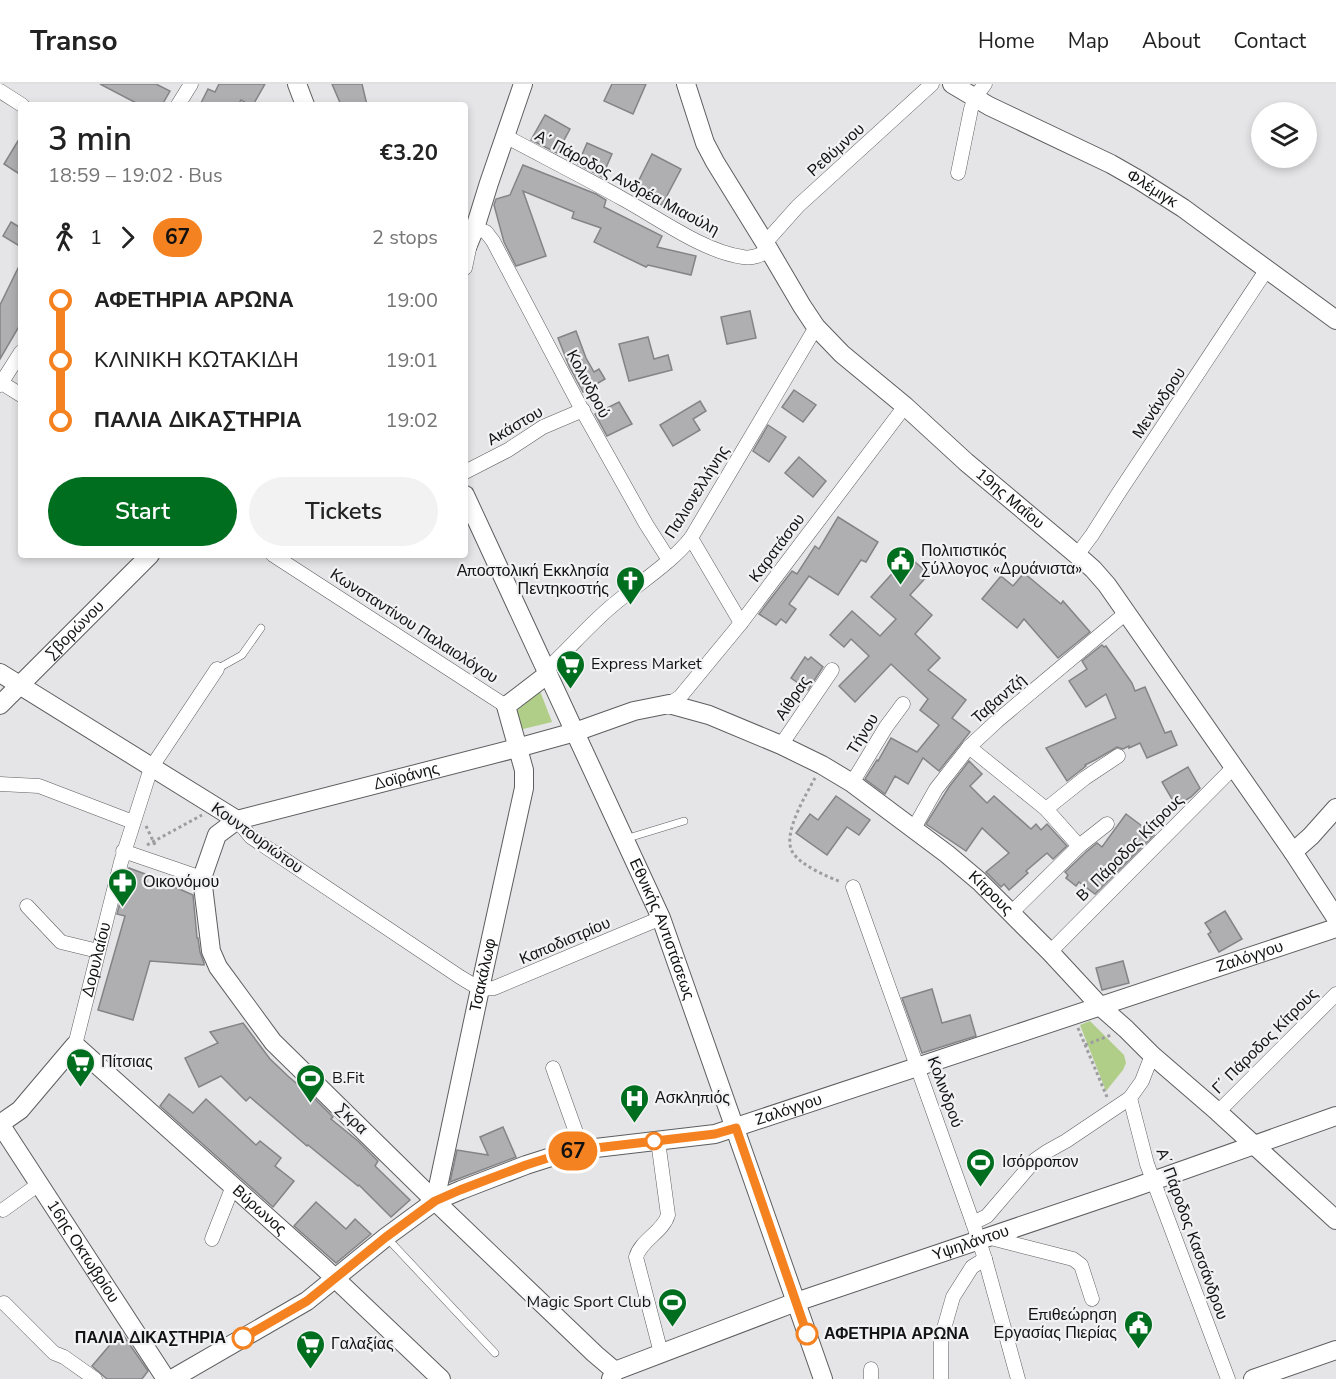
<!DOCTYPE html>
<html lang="en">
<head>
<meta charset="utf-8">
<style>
  body { margin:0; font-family:"Nunito Sans",sans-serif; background:#f2f2f2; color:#222; height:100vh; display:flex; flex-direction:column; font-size:22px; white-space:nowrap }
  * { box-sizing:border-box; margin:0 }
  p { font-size:20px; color:#767676 }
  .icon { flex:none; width:33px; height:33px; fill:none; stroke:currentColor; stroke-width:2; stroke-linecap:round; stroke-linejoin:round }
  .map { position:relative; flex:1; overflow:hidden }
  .drawer { position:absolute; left:18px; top:18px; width:450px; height:456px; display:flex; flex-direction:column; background:#fff; border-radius:6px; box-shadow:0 3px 9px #0003 }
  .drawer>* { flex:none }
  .badge { padding:0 12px; border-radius:20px; font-size:21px; line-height:39px }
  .tools { position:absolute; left:1251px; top:18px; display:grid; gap:12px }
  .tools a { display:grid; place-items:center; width:66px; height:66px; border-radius:50%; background:#fff; box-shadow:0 3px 9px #0003; font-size:30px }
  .map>.badge { position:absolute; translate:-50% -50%; box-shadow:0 0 0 3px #fff }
  .legs { display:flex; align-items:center; gap:9px; height:66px; padding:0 30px; font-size:20px }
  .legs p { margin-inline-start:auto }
  .overview { display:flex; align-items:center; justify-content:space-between; height:102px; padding:0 30px }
  h1 { font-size:33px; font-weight:600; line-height:45px }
  .button { display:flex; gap:12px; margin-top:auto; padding:12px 30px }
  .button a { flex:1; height:69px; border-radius:36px; background:#006e1f; color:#fff; font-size:24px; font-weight:600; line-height:69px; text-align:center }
  .button a+a { background:#f2f2f2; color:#222 }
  ul { padding:0 30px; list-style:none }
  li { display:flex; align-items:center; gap:21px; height:60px; font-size:22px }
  li i { display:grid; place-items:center; width:9px; height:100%; margin:0 8px; background:currentColor }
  li i::after { content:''; width:15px; height:15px; margin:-8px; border:4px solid; border-radius:50%; background:#fff }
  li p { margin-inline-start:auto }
  li:first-child i { background:linear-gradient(#0000 50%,currentColor 0) }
  li:last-child i { background:linear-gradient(currentColor 50%,#0000 0) }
  header { display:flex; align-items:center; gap:36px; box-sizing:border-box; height:84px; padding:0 30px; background:#fff; border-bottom:2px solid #e0e0e0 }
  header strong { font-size:28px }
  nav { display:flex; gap:33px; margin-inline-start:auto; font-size:21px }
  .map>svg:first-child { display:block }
</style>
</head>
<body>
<header>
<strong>Transo</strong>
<nav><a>Home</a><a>Map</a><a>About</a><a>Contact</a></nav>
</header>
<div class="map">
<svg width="1336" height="1295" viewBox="0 0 1336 1295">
  <rect width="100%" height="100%" fill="#e5e5e7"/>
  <g fill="#b0ce88">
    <path d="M540,607L552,638L519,646L514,629Z"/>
    <path d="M1090,937L1124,971L1126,979L1123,986L1106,1007L1080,941Z"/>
  </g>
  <g fill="#afafb1" stroke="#848486" stroke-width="1.5">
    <path d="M100,0H156L170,7L162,21H140Z"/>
    <path d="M219,0H265L253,21H250L241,16L238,21H200L208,5L215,8Z"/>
    <path d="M332,0H362L367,21H341Z"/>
    <path d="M612,0H646L633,30L604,17Z"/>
    <path d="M545,31L570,45L557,69L531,56Z"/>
    <path d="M21,52V91L4,80Z"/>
    <path d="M587,59L612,70L602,93L578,80Z"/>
    <path d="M652,70L681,85L662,121L634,106Z"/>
    <path d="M523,81L596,110L606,116L604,123L662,152L657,163L696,172L691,191L648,181L646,183L594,158L601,144L572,134L574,128L523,107L546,172L516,182L504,158L494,121L496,115L510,111Z"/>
    <path d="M11,138L21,144V163L3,152Z"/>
    <path d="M21,178V239L0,275V221Z"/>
    <path d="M750,227L756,254L727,260L721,233Z"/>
    <path d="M576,247L586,274L594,288L599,285L605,295L583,308L569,282L558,254Z"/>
    <path d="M648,253L654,275L668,271L672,286L629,297L619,260Z"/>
    <path d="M794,306L816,321L803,338L782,323Z"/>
    <path d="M700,317L706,327L693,335L700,346L673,362L660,341Z"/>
    <path d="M619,318L632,340L607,352L595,330Z"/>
    <path d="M768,341L786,353L769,378L753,367Z"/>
    <path d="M799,373L826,397L813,413L785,389Z"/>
    <path d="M838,433L878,458L866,478L861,476L838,511L809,492L789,520L796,525L786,539L781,535L776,541L759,530L792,487L797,490L815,462L819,465Z"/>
    <path d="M908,472L929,490L910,511L932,531L915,550L940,574L928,586L966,616L952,634L970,648L939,687L923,674L908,700L895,692L885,710L865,695L877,676L878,677L891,654L917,668L939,641L920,626L928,615L891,580L855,618L839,602L869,572L851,555L844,563L830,551L852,527L880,552L896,535L871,513Z"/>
    <path d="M1024,489L1061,520L1063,517L1090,548L1058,574L1024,535L1017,544L982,515L1001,492L1013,502Z"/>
    <path d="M1102,561L1104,563L1106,562L1132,599L1135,607L1145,603L1165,649L1171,647L1177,661L1147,674L1140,659L1129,664V662L1123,665L1117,663L1095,676L1085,681L1086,682L1067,697L1046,664L1116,634L1106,610L1086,623L1069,597L1087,585L1082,577Z"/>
    <path d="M805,573L808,576L811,573L823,583L808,606L791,594Z"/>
    <path d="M969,677L982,690L970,702L987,719L994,712L1031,745L1036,740L1041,746L1047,740L1067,762L1053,775L1047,769L1026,787L1028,789L1009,806L1004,800L1001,803L986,788L1009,769L982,744L966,767L926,740L949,703Z"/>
    <path d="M1188,683L1200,704L1191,713L1176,722L1162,698Z"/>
    <path d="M836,712L870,736L859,751L847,743L827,771L796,749L810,730L818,736Z"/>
    <path d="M1126,730L1154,751L1095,810L1079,798L1076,802L1066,794L1068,791L1065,788L1086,768L1097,759L1102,763Z"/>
    <path d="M129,784L148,791L147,801L168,800L193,811L197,854H198L200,868L204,879V881L150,877L133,936L98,926L125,832L117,830Z"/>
    <path d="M1225,827L1242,855L1219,868L1208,850L1211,848L1205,839Z"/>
    <path d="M1123,877L1129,899L1102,906L1096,884Z"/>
    <path d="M932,905L942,939L970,931L976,952L922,969L902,914Z"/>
    <path d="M243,939L270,975L289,993L315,1015L333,1033L331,1035L358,1057L378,1077L375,1082L410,1116L391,1133L359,1101L358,1102L308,1061L307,1062L250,1013L246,1017L221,992L199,1003L185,974L218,959L210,948Z"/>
    <path d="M169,1010L193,1029L206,1015L256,1061L260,1057L281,1074L275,1082L294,1097L273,1123L160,1022Z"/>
    <path d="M503,1043L516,1073L450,1098L457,1066L488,1071L480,1053Z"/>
    <path d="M316,1118L346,1145L355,1135L371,1150L336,1179L294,1142Z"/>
    <path d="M121,1248L148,1287L142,1295H107L92,1282Z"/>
  </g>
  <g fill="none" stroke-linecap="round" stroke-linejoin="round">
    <defs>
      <g id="lane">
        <path d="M217,585L242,571L261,544"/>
        <path d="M625,755L684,737"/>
        <path d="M386,1153L495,1269"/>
      </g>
      <g id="street">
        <path d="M0,7L22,21"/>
        <path d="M178,21L191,0"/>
        <path d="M505,52C544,73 584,93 623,115C658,134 704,168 743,173C753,175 761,171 769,166"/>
        <path d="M958,89L971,25L975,13L985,0"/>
        <path d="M475,144L486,148L493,157L581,324L646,440L669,476"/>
        <path d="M765,159L798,122L932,0"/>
        <path d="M465,184L470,160"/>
        <path d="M0,298L21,311"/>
        <path d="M0,301L21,268"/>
        <path d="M465,388L508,366L543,343L583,326"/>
        <path d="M691,454L741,539"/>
        <path d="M273,471L506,622"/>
        <path d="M1077,471L1092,451L1118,410L1267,185"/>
        <path d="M546,586C569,565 589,541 613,521C639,499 670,480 691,454L816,243"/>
        <path d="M669,620L680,613L741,539L905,322"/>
        <path d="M781,661L832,586"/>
        <path d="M969,663L1046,725L1079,762"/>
        <path d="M852,699L886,643L903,620"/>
        <path d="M0,700L39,702L133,738"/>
        <path d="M1046,725L1085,694L1118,672"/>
        <path d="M237,736L251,753L460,893L480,905L494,904L661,834"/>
        <path d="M914,744L936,705L969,663L997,637L1126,529"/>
        <path d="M123,767L202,794"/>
        <path d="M853,803L973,1139L985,1175L1018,1295"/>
        <path d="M27,822L61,858L98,867"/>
        <path d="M1011,829L1079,762L1107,740"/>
        <path d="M1050,868L1234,683"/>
        <path id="s1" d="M75,961L121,778L151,684L217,585"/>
        <path d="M553,984L582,1065"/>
        <path d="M1130,1014L1147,1080L1228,1295"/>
        <path d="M1218,1028L1336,910"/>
        <path d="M658,1057L668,1131C663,1148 641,1156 636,1173L661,1269"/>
        <path d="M3,1126L39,1100"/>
        <path d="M973,1139L987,1132L1035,1076L1048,1067L1066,1057L1130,1014L1142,997L1152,971"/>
        <path d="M987,1153L1073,1175L1081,1181L1092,1215"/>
        <path d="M212,1155L233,1102"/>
        <path d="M4,1219L54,1269L64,1273L95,1295"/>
        <path d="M871,1285V1295"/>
        <path d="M941,1295V1255L953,1213L972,1183L985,1175"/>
      </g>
      <g id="secondary">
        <path d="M297,0L305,21"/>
        <path id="s2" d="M686,0L705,59L715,78L765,159L802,222L816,243L842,270L905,322L966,378L1077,471L1093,485L1107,501L1293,768L1336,834"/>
        <path id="s3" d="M952,0L989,22L1111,80L1139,96L1183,124L1336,236"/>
        <path d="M465,168L475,144L489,99L523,0"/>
        <path id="s4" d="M465,411L661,834L823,1295"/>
        <path d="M0,589L237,736"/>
        <path id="s5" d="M0,621L150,471"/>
        <path d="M1293,768L1311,752L1336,724"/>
        <path id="s6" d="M0,1040L20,1026L75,961L322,1182L441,1295"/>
        <path id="s7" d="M0,1040L166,1295"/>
        <path id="s8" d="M435,1117L484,886L524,704V686L506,622L548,590"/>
        <path id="s9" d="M615,1287L595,1270L435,1117L273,958L218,883L211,867L202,794L217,751L237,736L517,664L575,648L634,627L669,620L709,631L781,661L822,681L852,699L947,770L979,797L1050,868L1101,923L1126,945L1152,971L1218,1028L1336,1136"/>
        <path id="s10" d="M172,1295L307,1217L386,1153L435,1117L461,1106L526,1081L570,1067L715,1050L1336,844"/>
        <path id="s11" d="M611,1295L615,1287L796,1218L1130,1105L1336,1032"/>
        <path d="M1253,1295L1336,1266"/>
      </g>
    </defs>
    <use href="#lane" stroke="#5d5e5f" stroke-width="8"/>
    <use href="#street" stroke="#5d5e5f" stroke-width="15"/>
    <use href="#secondary" stroke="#5d5e5f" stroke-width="20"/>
    <g stroke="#9d9d9f" stroke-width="3" stroke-dasharray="3 3" stroke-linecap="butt">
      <path d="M815,694C806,711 781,751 793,769C802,782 826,792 841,798"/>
      <path d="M146,742L156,763"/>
      <path d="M147,761L202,731"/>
      <path d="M1078,944L1107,1013"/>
      <path d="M1085,961L1111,951"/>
    </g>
    <use href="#lane" stroke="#fff" stroke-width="7"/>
    <use href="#street" stroke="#fff" stroke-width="14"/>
    <use href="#secondary" stroke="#fff" stroke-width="18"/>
  </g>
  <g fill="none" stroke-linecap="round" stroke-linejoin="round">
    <defs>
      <path id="line-1" d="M243,1254L307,1217L386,1153L435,1117L460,1106L526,1081L570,1067L715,1050L736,1044L807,1250"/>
    </defs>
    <use href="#line-1" stroke="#fff" stroke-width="14"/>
    <use href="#line-1" stroke="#f58220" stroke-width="9"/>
  </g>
  <defs>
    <symbol id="civic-pin" viewBox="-11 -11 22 30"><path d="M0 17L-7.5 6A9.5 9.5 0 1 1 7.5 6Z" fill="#006e1f" stroke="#f2f2f4"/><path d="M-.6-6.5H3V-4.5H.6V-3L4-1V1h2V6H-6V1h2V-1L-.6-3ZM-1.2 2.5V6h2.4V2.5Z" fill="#fff"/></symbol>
    <symbol id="church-pin" viewBox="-11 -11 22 30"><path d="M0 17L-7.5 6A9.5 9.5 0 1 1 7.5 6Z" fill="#006e1f" stroke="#f2f2f4"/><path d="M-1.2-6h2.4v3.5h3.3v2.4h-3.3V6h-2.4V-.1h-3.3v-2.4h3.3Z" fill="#fff"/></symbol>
    <symbol id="supermarket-pin" viewBox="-11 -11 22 30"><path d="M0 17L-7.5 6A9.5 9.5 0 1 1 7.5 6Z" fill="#006e1f" stroke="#f2f2f4"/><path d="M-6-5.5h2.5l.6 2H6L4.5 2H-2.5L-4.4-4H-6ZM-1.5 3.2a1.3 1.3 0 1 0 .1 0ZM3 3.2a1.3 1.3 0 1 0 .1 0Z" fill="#fff"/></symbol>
    <symbol id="pharmacy-pin" viewBox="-11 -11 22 30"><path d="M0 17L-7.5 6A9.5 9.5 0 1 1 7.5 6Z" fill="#006e1f" stroke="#f2f2f4"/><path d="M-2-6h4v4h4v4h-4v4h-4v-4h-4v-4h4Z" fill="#fff"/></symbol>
    <symbol id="stadium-pin" viewBox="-11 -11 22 30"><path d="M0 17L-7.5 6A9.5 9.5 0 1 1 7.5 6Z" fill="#006e1f" stroke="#f2f2f4"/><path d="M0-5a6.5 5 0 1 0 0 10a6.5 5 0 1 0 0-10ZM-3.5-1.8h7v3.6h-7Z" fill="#fff"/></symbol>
    <symbol id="hospital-pin" viewBox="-11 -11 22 30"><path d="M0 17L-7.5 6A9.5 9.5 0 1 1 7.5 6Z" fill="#006e1f" stroke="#f2f2f4"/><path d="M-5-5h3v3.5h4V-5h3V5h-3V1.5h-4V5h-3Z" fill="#fff"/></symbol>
  </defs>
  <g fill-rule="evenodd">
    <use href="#civic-pin" x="884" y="460" width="33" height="45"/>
    <use href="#church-pin" x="614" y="480" width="33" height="45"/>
    <use href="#supermarket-pin" x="554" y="564" width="33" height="45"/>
    <use href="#pharmacy-pin" x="106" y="782" width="33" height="45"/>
    <use href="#supermarket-pin" x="64" y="962" width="33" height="45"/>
    <use href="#stadium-pin" x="294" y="978" width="33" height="45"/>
    <use href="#hospital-pin" x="618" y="998" width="33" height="45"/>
    <use href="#stadium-pin" x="964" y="1062" width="33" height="45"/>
    <use href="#stadium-pin" x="656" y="1202" width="33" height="45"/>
    <use href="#civic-pin" x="1122" y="1224" width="33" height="45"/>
    <use href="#supermarket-pin" x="294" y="1244" width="33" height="45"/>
  </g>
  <g fill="#fff" stroke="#f58220" stroke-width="3">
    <circle cx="654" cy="1057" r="8"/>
    <circle cx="807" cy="1250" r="10"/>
    <circle cx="243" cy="1254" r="10"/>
  </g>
  <g text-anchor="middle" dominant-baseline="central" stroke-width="4.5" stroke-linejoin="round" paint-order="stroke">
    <g font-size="16" fill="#121313" stroke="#f2f2f4">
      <text transform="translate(836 66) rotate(-42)">Ρεθύμνου</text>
      <text transform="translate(627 99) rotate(28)">Α΄ Πάροδος Ανδρέα Μιαούλη</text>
      <text stroke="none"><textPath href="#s3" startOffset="226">Φλέμιγκ</textPath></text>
      <text transform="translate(588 300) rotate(62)">Κολινδρού</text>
      <text transform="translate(1159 319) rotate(-56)">Μενάνδρου</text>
      <text transform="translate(515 342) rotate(-30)">Ακάστου</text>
      <text transform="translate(697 408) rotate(-58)">Παλιονελλήνης</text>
      <text stroke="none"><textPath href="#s2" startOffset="536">19ης Μαΐου</textPath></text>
      <text transform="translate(777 464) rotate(-53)">Καρατάσου</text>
      <text transform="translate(414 542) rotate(33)">Κωνσταντίνου Παλαιολόγου</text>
      <text stroke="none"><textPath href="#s5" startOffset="106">Σβορώνου</textPath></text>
      <text transform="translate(793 614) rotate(-56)">Αίθρας</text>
      <text transform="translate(999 615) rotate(-41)">Ταβαντζή</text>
      <text transform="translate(863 650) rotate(-58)">Τήνου</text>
      <text stroke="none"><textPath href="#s9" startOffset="904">Δοϊράνης</textPath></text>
      <text transform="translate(257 754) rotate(36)">Κουντουριώτου</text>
      <text transform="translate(1130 764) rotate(-45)">Β΄ Πάροδος Κίτρους</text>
      <text stroke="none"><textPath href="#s9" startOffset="1554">Κίτρους</textPath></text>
      <text stroke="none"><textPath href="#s4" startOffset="477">Εθνικής Αντιστάσεως</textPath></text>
      <text transform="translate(565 857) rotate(-23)">Καποδιστρίου</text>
      <text stroke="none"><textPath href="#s10" startOffset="1172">Ζαλόγγου</textPath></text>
      <text stroke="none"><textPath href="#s1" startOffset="88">Δορυλαίου</textPath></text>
      <text stroke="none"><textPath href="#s8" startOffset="231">Τσακάλωφ</textPath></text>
      <text transform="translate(1265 957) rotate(-45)">Γ΄ Πάροδος Κίτρους</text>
      <text transform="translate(945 1008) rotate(70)">Κολινδρού</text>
      <text stroke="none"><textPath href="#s10" startOffset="686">Ζαλόγγου</textPath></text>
      <text transform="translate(352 1035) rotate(44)">Σκρα</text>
      <text stroke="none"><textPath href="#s6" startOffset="357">Βύρωνος</textPath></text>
      <text transform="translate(1192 1150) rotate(70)">Α΄ Πάροδος Κασσάνδρου</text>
      <text stroke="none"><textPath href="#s11" startOffset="387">Υψηλάντου</textPath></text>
      <text stroke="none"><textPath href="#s7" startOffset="152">16ης Οκτωβρίου</textPath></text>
    </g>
    <g font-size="16" fill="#121313" stroke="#f2f2f4" text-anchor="start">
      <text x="921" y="467">Πολιτιστικός<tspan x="921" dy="18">Σύλλογος «Δρυάνιστα»</tspan></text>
      <text x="609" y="487" text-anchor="end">Αποστολική Εκκλησία<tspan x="609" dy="18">Πεντηκοστής</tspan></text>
      <text x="591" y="580">Express Market</text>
      <text x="143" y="798">Οικονόμου</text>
      <text x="101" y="978">Πίτσιας</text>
      <text x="332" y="994">B.Fit</text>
      <text x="655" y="1014">Ασκληπιός</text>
      <text x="1002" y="1078">Ισόρροπον</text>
      <text x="651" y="1218" text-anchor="end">Magic Sport Club</text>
      <text x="1117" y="1231" text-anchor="end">Επιθεώρηση<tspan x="1117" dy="18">Εργασίας Πιερίας</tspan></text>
      <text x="331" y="1260">Γαλαξίας</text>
    </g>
    <g font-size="16" font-weight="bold" fill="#121313" stroke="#f2f2f4" text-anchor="start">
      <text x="824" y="1250">ΑΦΕΤΗΡΙΑ ΑΡΩΝΑ</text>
      <text x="226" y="1254" text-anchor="end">ΠΑΛΙΑ ΔΙΚΑΣΤΗΡΙΑ</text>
    </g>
  </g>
</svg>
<div class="tools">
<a><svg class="icon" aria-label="layers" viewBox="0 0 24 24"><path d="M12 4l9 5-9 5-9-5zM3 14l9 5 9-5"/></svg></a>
</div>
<b class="badge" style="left:573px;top:1067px;background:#f58220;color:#111">67</b>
<section class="drawer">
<div class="overview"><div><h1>3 min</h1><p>18:59 – 19:02 · Bus</p></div><b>€3.20</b></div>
<div class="legs"><svg class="icon" aria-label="walk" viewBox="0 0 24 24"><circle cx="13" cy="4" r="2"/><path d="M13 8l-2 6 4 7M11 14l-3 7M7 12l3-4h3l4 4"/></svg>1<svg class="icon" aria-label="forward" viewBox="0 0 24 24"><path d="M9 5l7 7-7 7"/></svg><b class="badge" style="background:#f58220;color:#111">67</b><p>2 stops</p></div>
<ul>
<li><i style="color:#f58220"></i><b>ΑΦΕΤΗΡΙΑ ΑΡΩΝΑ</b><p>19:00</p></li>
<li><i style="color:#f58220"></i><span>ΚΛΙΝΙΚΗ ΚΩΤΑΚΙΔΗ</span><p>19:01</p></li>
<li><i style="color:#f58220"></i><b>ΠΑΛΙΑ ΔΙΚΑΣΤΗΡΙΑ</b><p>19:02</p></li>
</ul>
<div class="button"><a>Start</a><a>Tickets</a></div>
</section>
</div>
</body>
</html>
